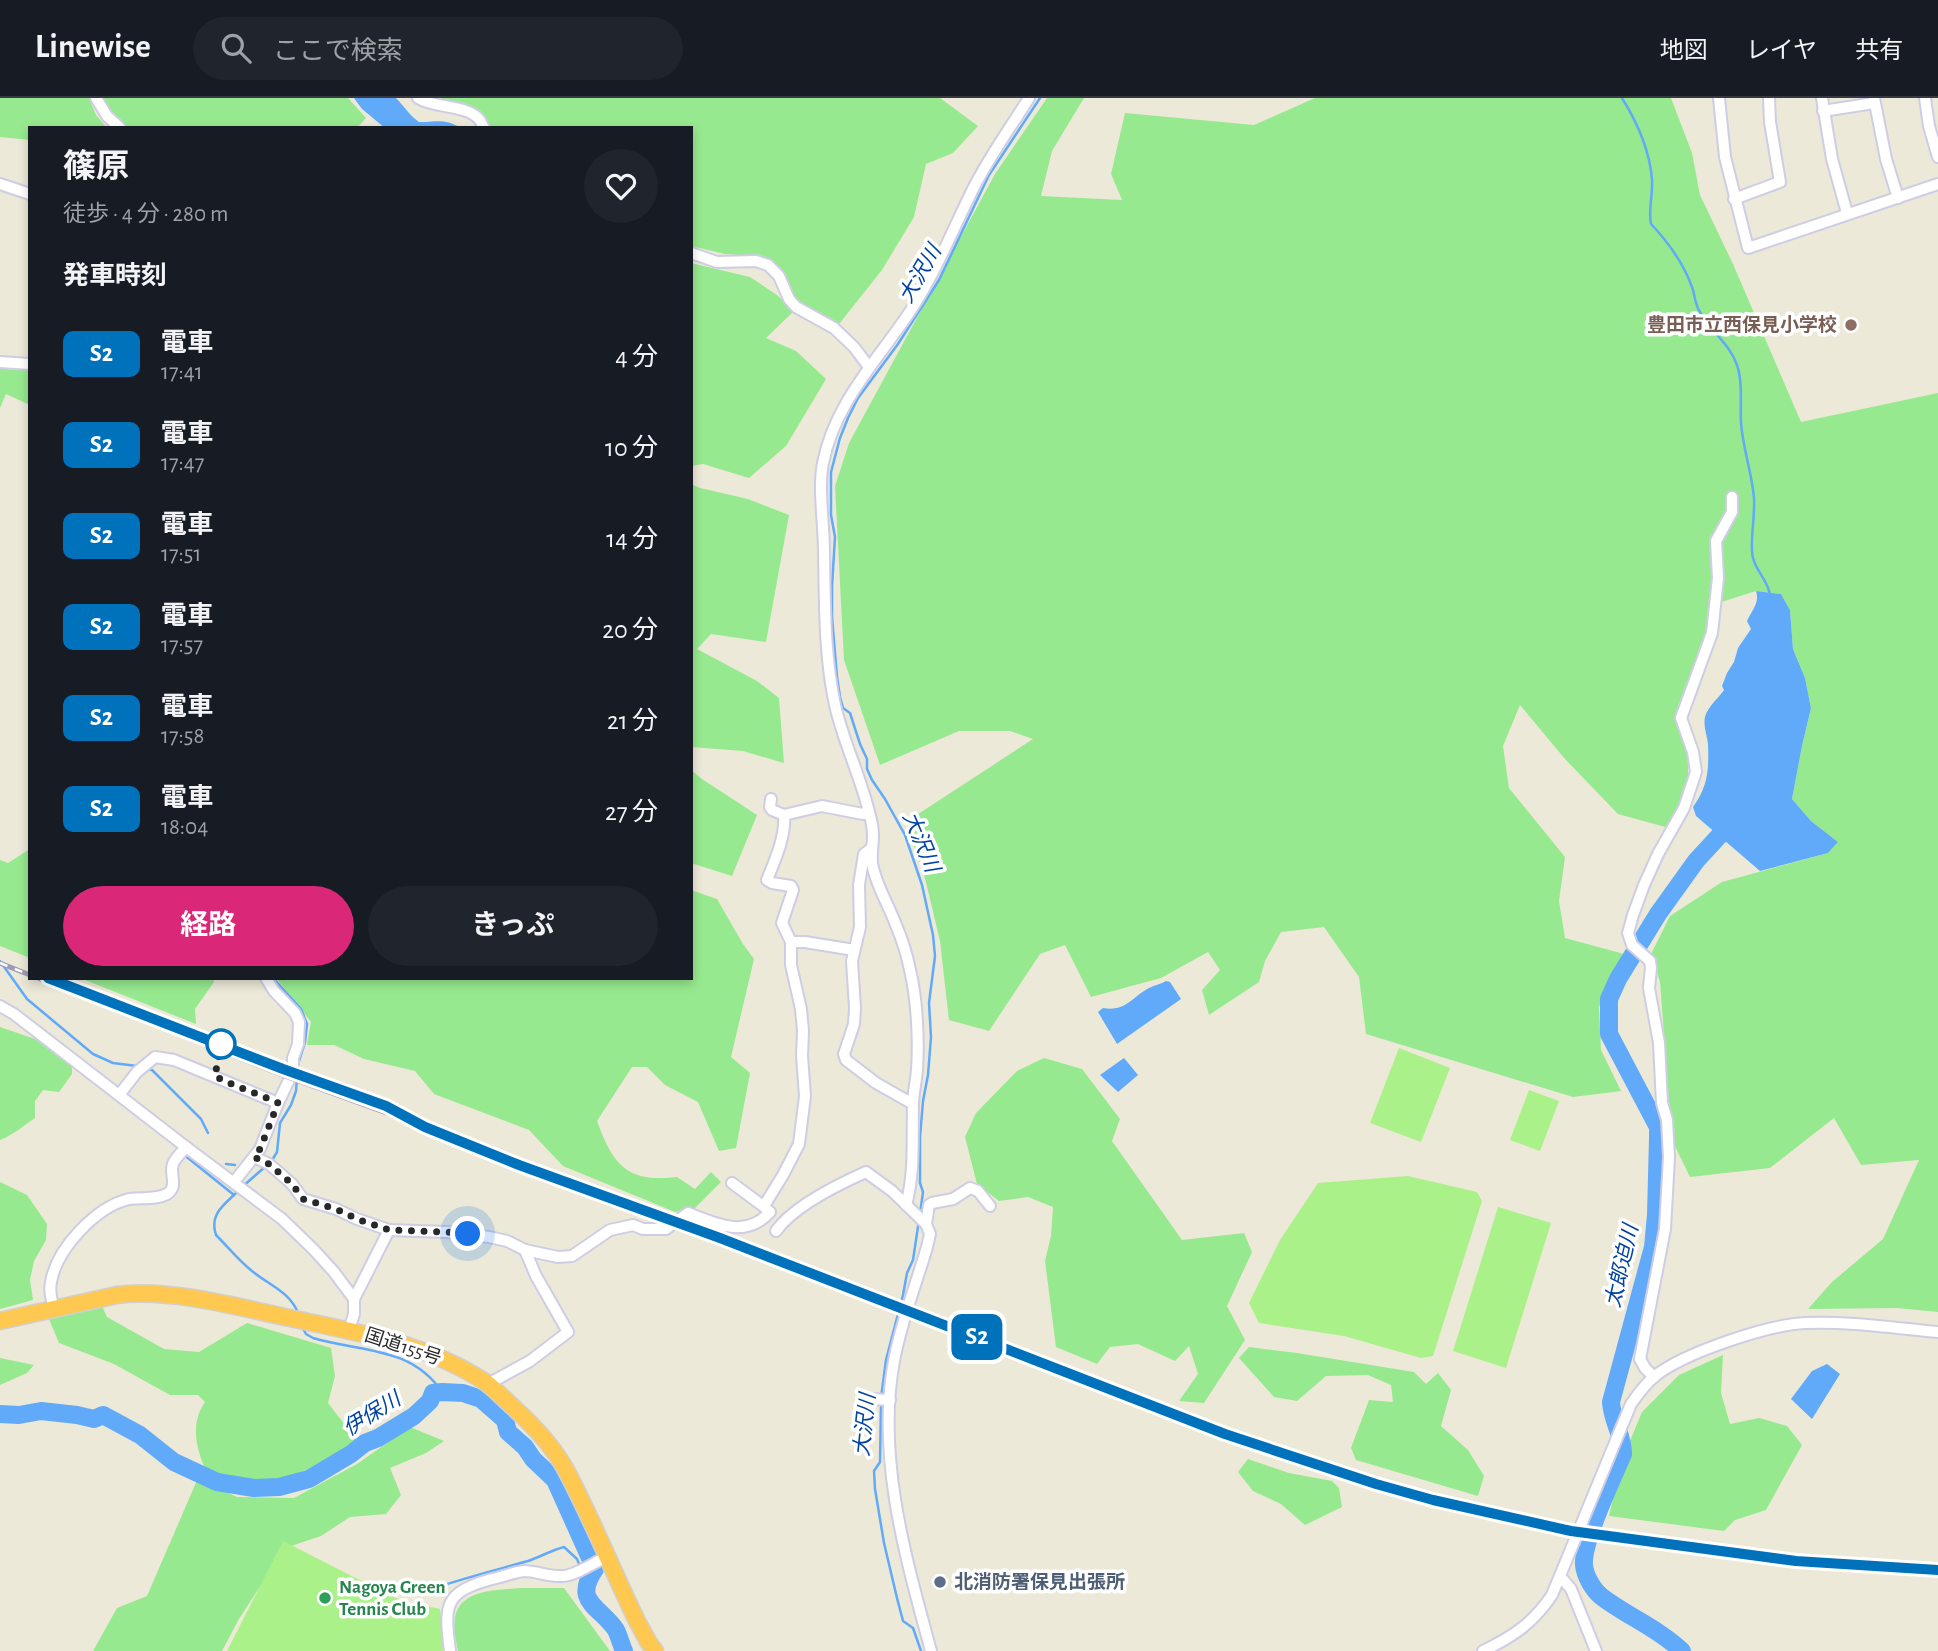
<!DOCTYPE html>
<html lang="ja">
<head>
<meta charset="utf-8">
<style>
  body { margin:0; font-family:"Alegreya Sans","Noto Sans JP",sans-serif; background:#20242c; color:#f1f3f6; height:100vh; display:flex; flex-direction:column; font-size:26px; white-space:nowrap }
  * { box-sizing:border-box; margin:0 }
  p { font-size:23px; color:#9ea1a6 }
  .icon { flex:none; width:38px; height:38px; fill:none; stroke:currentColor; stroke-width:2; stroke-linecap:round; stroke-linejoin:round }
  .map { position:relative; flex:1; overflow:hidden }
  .details { position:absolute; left:28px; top:28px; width:665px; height:854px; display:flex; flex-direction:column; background:#171b24; border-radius:0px; box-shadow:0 4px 10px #0003 }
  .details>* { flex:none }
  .badge { padding:0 14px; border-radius:10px; font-size:24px; line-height:46px }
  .you { position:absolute; width:35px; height:35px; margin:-18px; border:5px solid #fff; border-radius:50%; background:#1a73e8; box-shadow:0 0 0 10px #1a73e833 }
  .map>.badge { position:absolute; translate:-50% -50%; box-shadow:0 0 0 4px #fff }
  h2 { padding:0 35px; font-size:26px; line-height:63px }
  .round { display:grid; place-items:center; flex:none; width:74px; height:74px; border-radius:37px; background:#20242c }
  .head { display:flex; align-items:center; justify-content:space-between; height:119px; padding:0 35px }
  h1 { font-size:33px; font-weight:700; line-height:52px }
  .cta { display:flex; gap:14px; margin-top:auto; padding:14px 35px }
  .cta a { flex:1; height:80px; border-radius:42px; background:#db2777; color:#fff; font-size:28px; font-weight:700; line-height:80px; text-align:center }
  .cta a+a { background:#20242c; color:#f1f3f6 }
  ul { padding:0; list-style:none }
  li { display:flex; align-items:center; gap:21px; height:91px; padding:0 35px }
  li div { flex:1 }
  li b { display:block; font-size:26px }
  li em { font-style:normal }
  li .badge { min-width:77px; font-weight:700; text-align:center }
  header { display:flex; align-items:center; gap:42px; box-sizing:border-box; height:98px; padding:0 35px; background:#171b24; border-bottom:2px solid #363941 }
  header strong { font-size:33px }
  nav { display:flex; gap:38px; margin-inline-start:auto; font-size:24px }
  .search { width:490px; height:63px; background:#20242c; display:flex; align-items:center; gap:18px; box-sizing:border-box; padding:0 24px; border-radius:38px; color:#9ea1a6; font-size:26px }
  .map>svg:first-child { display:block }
</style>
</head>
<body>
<header>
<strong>Linewise</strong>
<div class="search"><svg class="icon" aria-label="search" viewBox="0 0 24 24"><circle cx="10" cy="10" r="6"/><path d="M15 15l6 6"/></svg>ここで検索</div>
<nav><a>地図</a><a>レイヤ</a><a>共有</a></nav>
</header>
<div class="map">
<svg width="1938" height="1553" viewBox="0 0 1938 1553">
  <rect width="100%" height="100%" fill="#ece9d8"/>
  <g fill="#97e98f">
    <path d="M0,0H89L96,17L107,30H30V42L0,39Z"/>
    <path d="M100,0H348L366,20L357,30H123L109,18Z"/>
    <path d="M423,0H940L978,28L953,55L926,66L914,119L882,172L839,226L797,206L774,166L764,159L725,156L691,148V30H487L478,16Z"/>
    <path d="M1047,0H1084L1052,53L1041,98L1122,102L1111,76L1125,15L1254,27L1315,0H1671L1692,55L1700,97L1733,166L1801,324L1938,295V1214L1897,1210L1808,1211L1832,1184L1883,1141L1919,1062L1861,1067L1834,1020L1770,1070L1690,1079L1672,1042L1660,884L1651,856L1670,818L1722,784L1828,755L1838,744L1811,723L1792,701L1802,648L1811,610L1805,580L1793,551L1790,512L1781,496L1756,493L1712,507L1711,535L1677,621L1688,656V684L1669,730L1618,716L1565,661L1520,607L1503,648L1509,690L1565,759L1559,803L1565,840L1624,856L1599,909L1601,952L1621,993L1573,999L1366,936L1359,879L1324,829L1281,834L1265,863L1259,884L1209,917L1202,892L1220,872L1208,854L1161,880L1091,899L1065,847L1040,856L989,933L949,922L940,843L926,784L906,724L1033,641L1010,633H959L880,667L844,562L835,388L849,345L995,76Z"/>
    <path d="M691,165L750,179L777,197L794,213L766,240L796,253L826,281L786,348L749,380L703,366L691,368Z"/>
    <path d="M0,268L11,272L30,269V307L6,296L0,310Z"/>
    <path d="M691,386L700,390L748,401L789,417L766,544L711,536L697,551L757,583L779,600L784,665L743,653L691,649Z"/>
    <path d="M691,672L702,681L757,717L732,778L691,765Z"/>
    <path d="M30,751V860L0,848V762L8,765Z"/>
    <path d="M691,792L717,801L743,846L754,861L731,959L750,975L736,1050L719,1053L698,1004L665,987L647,969H632L597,1023C613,1067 627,1085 677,1079L695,1091L711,1074L721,1084L694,1111L675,1114L563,1068L529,1032L434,996L415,973L364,961L334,947H307L311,924L276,880H691Z"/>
    <path d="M80,880H213L214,884L195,911L196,926Z"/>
    <path d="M0,929L35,941L72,969V976L59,994L43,992L35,1003V1020C23,1028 13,1037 0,1042Z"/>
    <path d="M1044,960L1082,971L1120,1021L1112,1043L1182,1142L1244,1135L1252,1154L1227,1208L1245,1242L1204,1305L1179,1303L1198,1276L1189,1248L1175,1263L1138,1246L1110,1249L1097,1266L1056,1249L1045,1163L1051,1138L1053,1109L1028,1099L999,1103L977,1086L965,1039L976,1015L1017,973Z"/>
    <path d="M0,1084L27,1097L47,1126L46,1142L34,1163L30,1182L33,1202L0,1211Z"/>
    <path d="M102,1208L107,1219L164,1251L199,1254L247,1225L331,1250L335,1278L328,1305L359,1345C324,1364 288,1386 246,1384C233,1384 217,1374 205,1370C195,1348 191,1324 205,1304L198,1297H170L114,1266L59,1245L49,1221Z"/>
    <path d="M1249,1249L1297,1255L1414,1274L1426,1286L1438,1275L1451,1292L1441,1328L1468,1352L1484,1378L1478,1398L1356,1362L1351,1350L1369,1302L1393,1304L1391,1287L1368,1277L1326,1278L1297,1303L1274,1299L1239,1260Z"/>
    <path d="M1723,1257L1721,1295L1730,1326L1759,1320L1787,1328L1802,1347L1766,1412L1735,1422L1724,1433L1609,1418L1622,1362L1642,1314L1679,1277Z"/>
    <path d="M0,1260L34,1267L27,1275L0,1287Z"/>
    <path d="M410,1329L444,1343L426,1355L390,1370L401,1397L386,1416L350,1419L321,1438L285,1450L239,1521L222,1553H93L117,1510L147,1498L198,1380L237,1399L294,1400L357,1366Z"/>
    <path d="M1248,1361L1289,1375L1332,1383L1339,1390L1342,1409L1305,1427L1281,1406L1253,1393L1238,1374Z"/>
    <path d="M520,1490H564L610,1553H458C456,1543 453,1530 455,1520C459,1491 498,1492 520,1490Z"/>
  </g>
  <g fill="#abf189">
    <path d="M1399,950L1450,970L1421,1044L1370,1025Z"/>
    <path d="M1529,992L1559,1003L1540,1053L1510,1042Z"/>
    <path d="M1408,1078L1477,1094L1482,1103L1433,1258L1421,1260L1344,1238L1259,1225L1249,1205L1280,1142L1318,1085Z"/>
    <path d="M1498,1109L1551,1125L1506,1270L1453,1253Z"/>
    <path d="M283,1443L389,1497L403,1503L440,1511L445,1553H227Z"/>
  </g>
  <g fill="#60aaf9">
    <path d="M354,0H396C404,8 409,17 419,24C436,24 445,20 461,30H385L362,11Z"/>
    <path d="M1756,493L1781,496L1790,512L1793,551L1805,580L1811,610L1802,648L1792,701L1811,723L1838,744L1828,755L1760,773L1696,718L1693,709C1708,688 1709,672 1708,646C1707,637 1703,628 1705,619C1708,608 1718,601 1724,592L1722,588L1727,575L1734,564L1738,550L1751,531L1747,523C1752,512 1760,505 1756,493Z"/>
    <path d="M1166,883L1170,884L1181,901L1117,946L1098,914L1103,910C1126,914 1132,899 1149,890C1155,887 1161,886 1166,883Z"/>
    <path d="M1124,960L1138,977L1118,994L1100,977Z"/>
    <path d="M1827,1266L1840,1276L1812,1321L1791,1301L1812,1273Z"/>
  </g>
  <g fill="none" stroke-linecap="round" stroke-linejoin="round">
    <g stroke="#60aaf9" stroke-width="2.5">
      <path d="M1622,0C1637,24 1650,54 1652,82C1653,97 1648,112 1651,126C1669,145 1683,164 1692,189C1695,197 1695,207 1700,214C1710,233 1730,246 1737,267C1743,285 1740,306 1741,325C1743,351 1752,375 1754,400C1755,418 1751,435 1752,453C1752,470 1768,481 1770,497"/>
      <path d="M0,863L27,901L93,956L113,965L137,968"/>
      <path d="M147,971L152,972L201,1021L208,1035"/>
      <path d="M183,1056L234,1097"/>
      <path d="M271,1064L277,1054L280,1025L291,1007L296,993L298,966L305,944L307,926L301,911L273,880"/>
      <path d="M226,1066L235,1067"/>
      <path d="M242,1089L266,1068"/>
      <path d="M237,1094C224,1107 209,1116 216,1137C228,1149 239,1163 252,1173C269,1187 290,1194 298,1215"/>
      <path d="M920,1116L923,1094L920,1085V1039L923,1003L928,977L931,939L929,905L935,858L933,837L922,787L905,737L885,701L872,682L867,671V661L860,646L850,615L843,610L840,599L837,579L832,519V488L835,439L831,417V374L840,340L848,320L858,300L898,246L939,182L989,77L1040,0"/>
      <path d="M302,1229L306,1236L313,1240C360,1254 411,1248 442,1294"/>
      <path d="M881,1300L886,1262L903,1197L907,1175L913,1162L919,1122"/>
      <path d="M881,1307L880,1364L874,1373L875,1391L884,1445L897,1500L903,1523L913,1530L921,1553"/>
      <path d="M584,1474L586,1483"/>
      <path d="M432,1491C464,1480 496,1472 528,1463C540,1459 552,1452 564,1449L577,1461L580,1468"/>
    </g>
    <g stroke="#60aaf9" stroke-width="18">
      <path d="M0,1316L19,1317L41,1313L77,1317L94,1321L103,1317L140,1337L174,1364L217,1384L254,1390L279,1389L309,1381L351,1356L365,1345L378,1340L414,1318L430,1303L433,1295L442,1294L463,1295L481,1301L505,1322L508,1334L525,1349L533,1361L555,1382L595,1471C572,1504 600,1508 616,1532C619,1538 621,1546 624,1553"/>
      <path d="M1682,1553C1659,1531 1627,1518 1602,1499C1593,1492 1585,1478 1584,1467C1582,1444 1613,1380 1623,1356C1624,1340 1612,1323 1611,1304L1653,1149L1656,1117L1658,1040V1029L1609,936V901L1618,881L1658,816L1696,763L1719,738"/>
    </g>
    <defs>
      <g id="minor">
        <path d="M96,0L107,18L120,30"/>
        <path d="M418,0C434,10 465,7 478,20C481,23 482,26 484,30"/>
        <path d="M1719,0L1725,59L1748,150L1938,86"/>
        <path d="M1822,0L1832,61L1847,115"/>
        <path d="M1874,0L1886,61L1898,100"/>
        <path d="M1925,0L1929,28L1938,59"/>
        <path d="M1823,13L1874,5"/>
        <path d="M0,86L30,96"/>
        <path d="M1734,101L1780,84L1770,24L1769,0"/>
        <path d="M691,155L717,164L756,163L768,167L779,178L789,201L796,209L834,230L854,249L869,269"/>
        <path d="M0,264L30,266"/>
        <path d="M771,701L770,709L772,712L784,717C786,738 775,762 767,782L772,785L791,788L793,792L782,825L791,844"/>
        <path d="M784,717L822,708L863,716L869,715"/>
        <path d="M872,748V750L864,756L859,787L860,829L852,863L855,910L854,926L844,956L846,962L876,985L913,1006"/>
        <path d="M0,908L14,916L186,1049L282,1121L314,1152L334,1174L354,1201"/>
        <path d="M119,997L137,974L155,959L174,962L278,1005"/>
        <path d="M254,1059L269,1066L292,1086L303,1101L336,1111L357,1121L389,1132L447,1134L489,1139L507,1143L525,1152L558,1159L572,1158L610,1132L633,1127L643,1131H666L688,1115C716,1126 746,1141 770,1114"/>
        <path d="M234,1084L260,1051L278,1005L289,982L293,970V960L298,946L299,924L295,915L274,893L266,880"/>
        <path d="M732,1085L767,1111"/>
        <path d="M906,1107C915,1074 912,1042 913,1007C913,996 916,984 917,972C919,942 917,901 910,872C907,857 902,841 896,827C888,805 877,790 872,766C871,757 873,747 873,737C873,729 871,721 869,714C860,677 843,643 835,607C824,556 825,504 824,453C824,427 818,389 823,365C835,304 878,262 911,212C936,174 953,131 973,91C989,59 1010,30 1029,0"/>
        <path d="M764,1108L783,1077L799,1046L805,998L802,958L803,933L801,911L791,867V844H805L854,852"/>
        <path d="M776,1133C793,1109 839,1086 866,1074L892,1093L926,1126"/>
        <path d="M54,1210C51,1201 49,1193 51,1184C57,1150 96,1109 129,1101C141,1099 156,1102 167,1096C179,1088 169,1077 173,1066C175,1060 182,1054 186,1049"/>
        <path d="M349,1232L354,1216V1201L389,1132"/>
        <path d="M1654,1279L1645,1270L1640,1261L1665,1131L1669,1059L1667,1022L1662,1005L1659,945L1649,890L1651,870L1650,863L1632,847L1628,835L1633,817L1644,787L1658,756L1684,710L1696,674L1693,654L1681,620L1712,535L1718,480L1716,443L1732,414V399"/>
        <path d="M488,1286L530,1263L568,1234L536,1178L525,1152"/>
        <path d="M870,1301L890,1302"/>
        <path d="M1560,1478L1571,1491L1596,1553"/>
        <path d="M450,1553C444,1507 444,1494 492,1481C502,1479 514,1474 524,1473C537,1473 549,1479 562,1478C575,1478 594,1464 607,1459"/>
        <path d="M931,1553C906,1461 876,1359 894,1263C901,1224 916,1187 927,1149L930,1136L926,1126L929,1107L932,1105L953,1101L970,1090L978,1093L990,1108"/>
        <path d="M1483,1553C1514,1538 1533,1525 1552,1497L1631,1306C1638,1296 1645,1286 1655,1278C1684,1255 1767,1227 1805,1225C1849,1223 1894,1230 1938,1234"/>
      </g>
      <path id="highway" d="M0,1223L117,1197C170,1190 237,1209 290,1220C358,1235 426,1245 485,1284C495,1291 504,1301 513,1309C534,1328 554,1349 567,1374C593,1423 613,1474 637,1523L649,1545L655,1553"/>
    </defs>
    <use href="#minor" stroke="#cfcde3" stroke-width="14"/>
    <use href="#highway" stroke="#d0d0d0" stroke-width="19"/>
    <use href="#minor" stroke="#fff" stroke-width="10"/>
    <use href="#highway" stroke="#ffc850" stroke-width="16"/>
    <defs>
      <g id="rail">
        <path d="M0,865L30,877"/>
        <path d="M38,880L285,978L425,1029L519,1067L671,1122L938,1224L1169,1315L1288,1358L1376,1386L1433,1402L1571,1433L1796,1463L1938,1471"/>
      </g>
    </defs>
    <use href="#rail" stroke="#9d9bb5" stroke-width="5"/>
    <use href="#rail" stroke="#fff" stroke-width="2.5" stroke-dasharray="8" stroke-linecap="butt"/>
  </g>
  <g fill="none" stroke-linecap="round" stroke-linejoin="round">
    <defs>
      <path id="line" d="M48,880L283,971L386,1008L425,1029L519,1067L720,1140L1225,1336L1376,1386L1433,1402L1571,1433L1796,1463L1938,1472"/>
    </defs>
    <use href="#line" stroke="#fff" stroke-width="16"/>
    <use href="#line" stroke="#0072bc" stroke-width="10"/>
    <path stroke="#282828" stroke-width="7" stroke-dasharray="0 12.6" d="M221,946L215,978C235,989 257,995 278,1005L260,1051L254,1059L269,1066L292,1086L303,1101L336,1111L357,1121L389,1132L447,1134L468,1136"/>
  </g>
  <circle fill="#8d6e63" stroke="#fff" stroke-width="2.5" cx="1851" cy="227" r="7"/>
  <circle fill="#fff" stroke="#0072bc" stroke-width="3.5" cx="221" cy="946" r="14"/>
  <circle fill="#5c6f8a" stroke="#fff" stroke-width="2.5" cx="940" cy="1484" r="7"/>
  <circle fill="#2e9e5b" stroke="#fff" stroke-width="2.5" cx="325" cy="1500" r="7"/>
  <g text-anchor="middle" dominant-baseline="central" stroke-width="7" stroke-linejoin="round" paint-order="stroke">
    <g font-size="19" font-weight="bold" fill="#785e54" stroke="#fff" text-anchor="end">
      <text x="1837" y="227">豊田市立西保見小学校</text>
    </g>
    <g font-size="19" fill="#282828" stroke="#fff">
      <text transform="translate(403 1249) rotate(18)">国道155号</text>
    </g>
    <g font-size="19" font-weight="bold" fill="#4e5e75" stroke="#fff" text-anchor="start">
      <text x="954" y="1484">北消防署保見出張所</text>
    </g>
    <g font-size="19" font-weight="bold" fill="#27864d" stroke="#fff" text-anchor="start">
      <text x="339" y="1489">Nagoya Green<tspan x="339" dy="22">Tennis Club</tspan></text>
    </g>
    <g font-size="21" font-style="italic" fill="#0143a3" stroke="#fff">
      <text transform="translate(920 176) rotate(-60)">大沢川</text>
      <text transform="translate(921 744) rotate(67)">大沢川</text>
      <text transform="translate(1622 1168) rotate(-77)">太郎迫川</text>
      <text transform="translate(372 1316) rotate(-32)">伊保川</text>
      <text transform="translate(865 1327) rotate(-84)">大沢川</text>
    </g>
  </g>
</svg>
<div class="you" style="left:468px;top:1136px"></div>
<b class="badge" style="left:977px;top:1239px;background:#0072bc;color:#fff">S2</b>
<section class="details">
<div class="head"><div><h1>篠原</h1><p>徒歩 · 4 分 · 280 m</p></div><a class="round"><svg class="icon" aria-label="heart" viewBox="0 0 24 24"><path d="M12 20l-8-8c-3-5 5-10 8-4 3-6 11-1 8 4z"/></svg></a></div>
<h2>発車時刻</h2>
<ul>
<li><span class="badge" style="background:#0072bc;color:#fff">S2</span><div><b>電車</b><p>17:41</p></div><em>4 分</em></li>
<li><span class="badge" style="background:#0072bc;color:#fff">S2</span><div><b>電車</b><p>17:47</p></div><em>10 分</em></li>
<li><span class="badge" style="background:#0072bc;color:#fff">S2</span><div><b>電車</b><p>17:51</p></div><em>14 分</em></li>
<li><span class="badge" style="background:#0072bc;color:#fff">S2</span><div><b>電車</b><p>17:57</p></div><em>20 分</em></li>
<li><span class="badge" style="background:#0072bc;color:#fff">S2</span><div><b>電車</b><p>17:58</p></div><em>21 分</em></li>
<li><span class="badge" style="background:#0072bc;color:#fff">S2</span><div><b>電車</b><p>18:04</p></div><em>27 分</em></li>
</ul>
<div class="cta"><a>経路</a><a>きっぷ</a></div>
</section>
</div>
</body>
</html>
